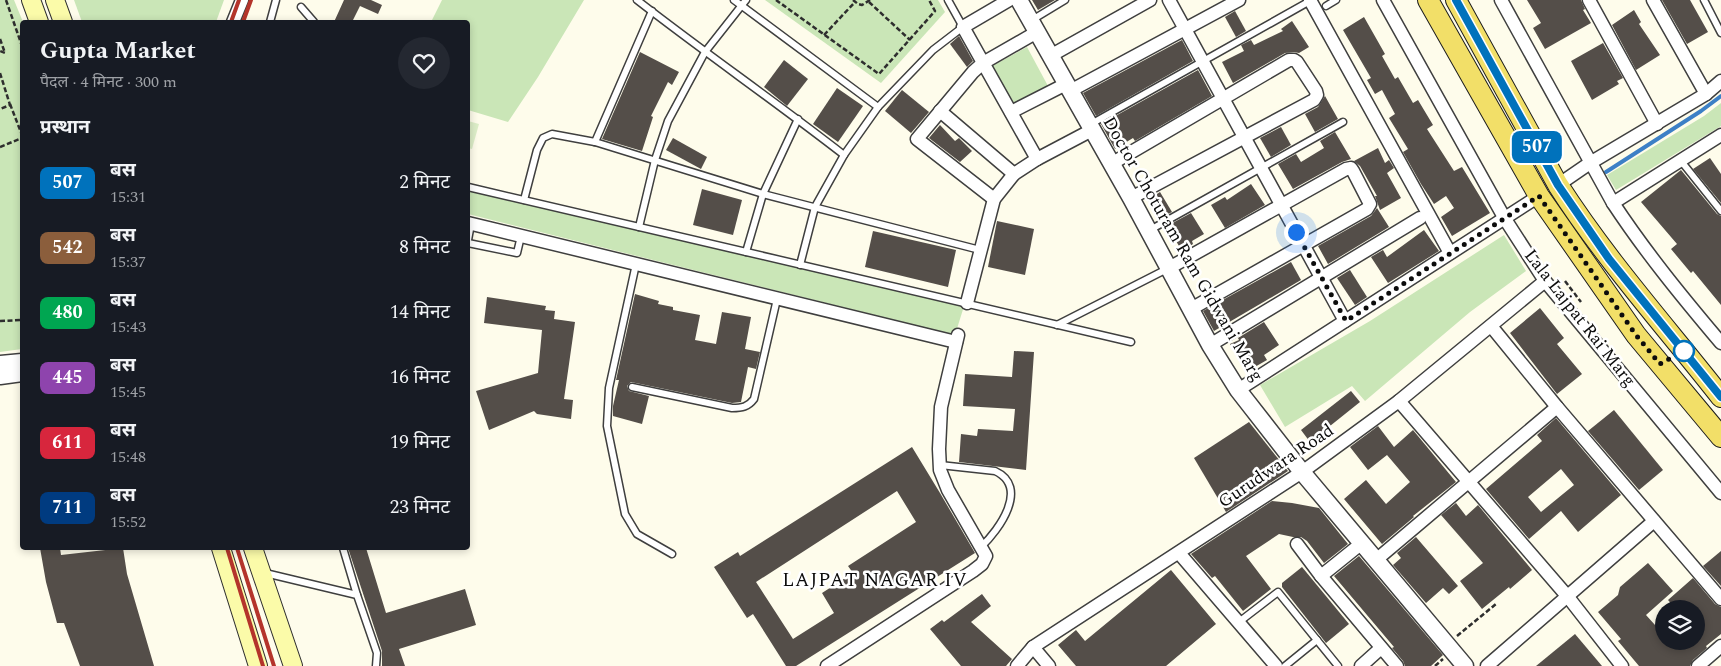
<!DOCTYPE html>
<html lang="hi">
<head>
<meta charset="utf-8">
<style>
  body { margin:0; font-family:Spectral,"Noto Sans Devanagari",serif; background:#242831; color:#f1f3f6; height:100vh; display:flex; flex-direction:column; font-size:19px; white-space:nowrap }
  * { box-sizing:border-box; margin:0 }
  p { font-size:16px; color:#9ea1a6 }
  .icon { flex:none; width:28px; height:28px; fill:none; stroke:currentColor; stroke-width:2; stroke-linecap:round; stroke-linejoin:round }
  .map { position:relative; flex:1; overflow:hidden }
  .panel { position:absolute; left:20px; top:20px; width:450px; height:530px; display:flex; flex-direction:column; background:#171b24; border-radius:5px; box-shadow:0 2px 8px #0003 }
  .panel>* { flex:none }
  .badge { padding:0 10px; border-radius:8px; font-size:18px; line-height:32px }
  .controls { position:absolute; left:1655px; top:600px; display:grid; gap:10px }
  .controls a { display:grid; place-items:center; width:50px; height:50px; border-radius:50%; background:#171b24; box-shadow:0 2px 8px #0003; font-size:25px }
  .you { position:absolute; width:25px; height:25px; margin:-12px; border:4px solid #fff; border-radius:50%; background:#1a73e8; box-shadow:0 0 0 8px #1a73e833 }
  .map>.badge { position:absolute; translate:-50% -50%; box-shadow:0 0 0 2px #fff }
  h2 { padding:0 20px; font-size:19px; line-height:45px }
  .round { display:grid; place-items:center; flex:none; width:52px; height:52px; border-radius:26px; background:#242831 }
  .overview { display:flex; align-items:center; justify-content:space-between; height:85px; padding:0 20px }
  h1 { font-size:24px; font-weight:700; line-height:38px }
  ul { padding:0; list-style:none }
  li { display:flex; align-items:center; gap:15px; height:65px; padding:0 20px }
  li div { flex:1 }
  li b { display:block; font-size:19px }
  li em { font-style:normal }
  li .badge { min-width:55px; font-weight:700; text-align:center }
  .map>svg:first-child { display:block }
</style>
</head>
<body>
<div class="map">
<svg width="1721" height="666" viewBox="0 0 1721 666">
  <rect width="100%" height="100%" fill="#fefceb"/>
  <g fill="#cae6b7">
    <path d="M0,0H14L23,22L22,349L0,352Z"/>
    <path d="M74,0H224L216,22H82Z"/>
    <path d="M442,0H584L538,77L508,122L468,110V22H431Z"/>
    <path d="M765,0H938L945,12L881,83Z"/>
    <path d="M1027,47L1048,86L1013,105L992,66Z"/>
    <path d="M1721,103V126L1616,190L1607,175L1704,116Z"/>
    <path d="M468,190L965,303L955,335L468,214Z"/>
    <path d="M1504,235L1526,271L1470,312L1365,401L1352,386L1285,427L1260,385L1370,321Z"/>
  </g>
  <path fill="#ddeec8" d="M468,121L479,124L472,149L468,148Z"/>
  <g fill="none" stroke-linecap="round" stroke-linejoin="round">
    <path stroke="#3d80c6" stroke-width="4" d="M1606,172L1701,111L1721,96"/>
  </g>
  <g fill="#544e49" fill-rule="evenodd">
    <path d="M344,0H371L382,5L378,14L360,6L352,22H334Z"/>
    <path d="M1032,0H1055L1038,10Z"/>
    <path d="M1527,0H1581L1585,9L1583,10L1591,23L1545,49L1533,28L1541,23Z"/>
    <path d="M1662,0H1690L1708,32L1687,44Z"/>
    <path d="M1634,10L1641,22L1639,24L1660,55L1636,70L1612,25Z"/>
    <path d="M1235,11L1246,31L1236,37L1225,17Z"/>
    <path d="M1364,17L1385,54L1382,56L1395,79L1398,77L1413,103L1418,100L1433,125L1427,129L1454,171L1462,167L1490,213L1452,236L1441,217L1454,208L1446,196L1434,204L1421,184L1403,152L1408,149L1389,118L1395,114L1382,90L1375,94L1367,80L1371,78L1343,30Z"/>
    <path d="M1292,21L1309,47L1299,53L1294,52L1285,53L1233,83L1222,62L1244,51L1241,45L1251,40L1254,45L1283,31L1281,29Z"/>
    <path d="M959,36L973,61L967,67L950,44Z"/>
    <path d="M1182,40L1193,61L1096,116L1083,93Z"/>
    <path d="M1603,43L1623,78L1617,81L1619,84L1592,100L1571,61Z"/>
    <path d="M640,52L679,72L672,85L668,82L651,116L653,117L642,151L602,139Z"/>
    <path d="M784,60L808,79L787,106L764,87Z"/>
    <path d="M1198,70L1212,96L1135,141L1133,138L1115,149L1101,124Z"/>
    <path d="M837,88L863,106L838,142L813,124Z"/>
    <path d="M902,90L929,112L911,133L885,111Z"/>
    <path d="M1325,96L1338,119L1315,132L1305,114L1318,107Z"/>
    <path d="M940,125L955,141L959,138L972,151L960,162L929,138Z"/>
    <path d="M1281,127L1291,145L1271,157L1260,138Z"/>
    <path d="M1335,132L1351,159L1342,162L1293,189L1278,164L1296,154L1301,162L1324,148L1320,141Z"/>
    <path d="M673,138L707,157L701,169L666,150Z"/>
    <path d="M1378,148L1385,163L1389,160L1394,168L1387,173L1401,198L1380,210L1375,196H1377L1360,166L1354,161Z"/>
    <path d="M1710,158L1721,174V203L1693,169Z"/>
    <path d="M1681,170L1717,214L1721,216V305L1693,271L1691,273L1671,249L1677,244L1641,202Z"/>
    <path d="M1251,184L1265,205L1225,228L1211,205L1225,197L1227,200Z"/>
    <path d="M702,189L742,200L733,235L693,225Z"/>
    <path d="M1160,192L1172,212L1159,219L1148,200Z"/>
    <path d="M1377,208L1389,227L1328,264L1318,246L1371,216Z"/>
    <path d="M1191,213L1204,234L1192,241L1193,244L1182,251L1167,226Z"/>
    <path d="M997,221L1034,229L1025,275L988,267Z"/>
    <path d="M1424,230L1439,251L1388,283L1371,257L1383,250L1387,257Z"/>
    <path d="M873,231L956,250L948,287L865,267Z"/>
    <path d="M1291,262L1301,280L1214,331L1203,311Z"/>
    <path d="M1350,270L1367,297L1355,305L1337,278Z"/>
    <path d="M635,294L659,301L658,304L673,307V310L700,315L695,340L716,344L722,312L751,317L745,349L760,352L756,369L748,367L741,402L732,403L631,382L627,386L629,391L649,396L642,424L613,416V406L619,380H616Z"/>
    <path d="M487,297L546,306L545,310L555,311L554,319L575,322L564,399L573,400L571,419L537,414L534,411L489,430L476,391L538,373L542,330L484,323Z"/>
    <path d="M1540,308L1564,338L1557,344L1582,374L1557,394L1510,333Z"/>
    <path d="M1264,322L1279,345L1264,355L1267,360L1246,372L1230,344L1239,340L1238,338Z"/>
    <path d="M1014,351L1034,352L1026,470L959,462L961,434L977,436L978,429L1013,431L1015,409L963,406L965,374L1012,377Z"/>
    <path d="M1351,391L1360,402L1310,442L1301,430Z"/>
    <path d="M1614,410L1663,470L1639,490L1588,431Z"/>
    <path d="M1556,418L1621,495L1578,532L1561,511L1529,539L1486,489L1542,441L1537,435ZM1561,469L1574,485L1541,512L1528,497Z"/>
    <path d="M1249,422L1288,471L1226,512L1194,458Z"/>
    <path d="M1378,426L1394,447L1413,430L1456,482L1413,516L1414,517L1382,544L1344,499L1366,480L1386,504L1410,482L1387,455L1368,470L1350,447Z"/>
    <path d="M912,447L940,493L975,553L796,666H786L753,614L747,618L714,567L738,552L740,556ZM897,491L916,522L848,566L853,573L822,593L834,613L793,639L756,582Z"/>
    <path d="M1272,501L1292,503L1319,508L1348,544L1324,563L1307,541L1301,537H1293L1279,534L1246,556L1271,589L1243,611L1215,576L1212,578L1191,554Z"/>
    <path d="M1456,503L1466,516L1478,505L1532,570L1510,589L1509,587L1482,609L1460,581L1483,563L1441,515Z"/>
    <path d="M1416,537L1458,586L1449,594L1443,588L1426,603L1393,565L1401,558L1397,553Z"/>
    <path d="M40,548H60L61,555L123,548L127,574L154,666H80L64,623H57L46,582Z"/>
    <path d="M348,548H366L386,613L465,589L476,625L399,649L405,666H382V651Z"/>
    <path d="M1721,551V586L1703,566Z"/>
    <path d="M1359,556L1443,655L1431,666H1405L1403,661L1392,648L1394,647L1334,576Z"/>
    <path d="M1648,563L1673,591L1646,615L1664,635V641H1696V609H1676L1668,600L1693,578L1715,604L1721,607V634L1706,646L1707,648L1693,660L1690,666H1639L1618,641L1621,639L1598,612L1618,595L1620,587Z"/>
    <path d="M1302,567L1349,624L1326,643L1282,587V583Z"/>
    <path d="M1171,570L1216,624L1166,666H1076L1058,645L1076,630L1085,641Z"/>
    <path d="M982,594L991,606L971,622L1012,659L1006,666H961L930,629L942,620L944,622Z"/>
    <path d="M1575,634L1602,666H1536Z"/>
  </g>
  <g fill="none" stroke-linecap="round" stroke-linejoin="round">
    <defs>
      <g id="service">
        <path d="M637,0C705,53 776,102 844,155L815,207L800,265"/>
        <path d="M734,0L878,107L844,155"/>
        <path d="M1704,0L1721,33"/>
        <path d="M1326,6L1336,0"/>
        <path d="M301,7L314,22"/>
        <path d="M1032,20L1065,0"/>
        <path d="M270,22L276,0"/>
        <path d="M878,107L933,50L963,27L948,0"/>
        <path d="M1091,124L1310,1"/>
        <path d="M595,142L652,11"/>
        <path d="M1681,161L1721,211"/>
        <path d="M468,187L1131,342"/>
        <path d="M524,200L537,150L543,138L552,134L595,142L763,194L980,250"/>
        <path d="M639,227L655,160L668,121L705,52L746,0"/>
        <path d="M1150,230L1343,122"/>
        <path d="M468,240L471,224"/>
        <path d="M468,243L517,253L521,236"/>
        <path d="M746,252L763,194L798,119"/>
        <path d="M636,264L609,388L607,426L625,514L637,534L672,554"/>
        <path d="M1057,325L1167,269"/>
        <path d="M632,387L732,408C742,408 748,407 754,399L777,299"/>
        <path d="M940,465L995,471C1030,487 999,530 981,547"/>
        <path d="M343,548L357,595"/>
        <path d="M265,573L357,595L377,653L376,666"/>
        <path d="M1239,622L1278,592L1338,666"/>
        <path d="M1285,666L1317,640"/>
      </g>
      <g id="minor">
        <path d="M1009,0L963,27L1037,159"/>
        <path d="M1169,0L1345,321"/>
        <path d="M1310,0L1450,253"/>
        <path d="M1383,0L1505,219L1545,281L1721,493"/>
        <path d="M1501,0L1613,203C1646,253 1683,298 1721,343"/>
        <path d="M1589,0L1657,124"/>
        <path d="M1653,0L1706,94"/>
        <path d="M233,22L242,0"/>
        <path d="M1050,56L1150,0"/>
        <path d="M1070,91L1239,0"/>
        <path d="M940,111L1014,174"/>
        <path d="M1011,112L1066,84"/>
        <path d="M1111,164L1289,60H1294L1297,62L1316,91L1317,95L1314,100L1131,198"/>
        <path d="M1558,185L1590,163L1706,94L1721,81"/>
        <path d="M994,199L917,139L973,72L983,63L1037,32"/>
        <path d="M1613,203L1721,135"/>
        <path d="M468,223L956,342"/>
        <path d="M1169,268L1346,169L1351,168L1353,171L1370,204L1367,209L1191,309"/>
        <path d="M967,303L994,199L1014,174L1037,159L1092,130"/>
        <path d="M1491,326L1557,407L1721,599"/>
        <path d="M1210,345L1420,218"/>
        <path d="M1238,390L1539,196"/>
        <path d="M1399,401L1568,597L1622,666"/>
        <path d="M1297,544L1321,576L1397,666"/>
        <path d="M1179,553L1276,666"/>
        <path d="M1376,560L1557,407"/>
        <path d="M1321,576L1362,543"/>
        <path d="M1033,647L1049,666"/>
        <path d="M827,666L973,571L982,564L986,556L948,490L940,470L939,449L941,407L958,335"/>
        <path d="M1017,666L1033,647L1302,472L1399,401L1545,281"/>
        <path d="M1361,666L1381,648"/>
        <path d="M1487,666L1654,521"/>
        <path d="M1698,666L1721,646"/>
      </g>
      <g id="tertiary">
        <path d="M1019,0L1131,198L1210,345L1238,390L1302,472L1465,666"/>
        <path d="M0,364L22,362"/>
        <path d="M0,376L22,373"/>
      </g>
      <g id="secondary">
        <path d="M31,0L39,22"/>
        <path d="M55,0L63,22"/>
        <path d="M221,548L258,666"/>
        <path d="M253,548L293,666"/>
      </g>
      <g id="primary">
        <path d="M1428,0L1539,196L1636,335L1721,437"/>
        <path d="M1456,0L1558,185C1606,260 1666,327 1721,397"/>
      </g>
    </defs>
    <use href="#service" stroke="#3f3f3f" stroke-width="9"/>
    <use href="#minor" stroke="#3f3f3f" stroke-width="15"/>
    <use href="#tertiary" stroke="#3f3f3f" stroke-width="19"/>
    <use href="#secondary" stroke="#2e2e2e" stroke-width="20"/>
    <use href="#primary" stroke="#1d1d1d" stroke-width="22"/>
    <g stroke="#2e2e2e" stroke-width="2.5" stroke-dasharray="5 2.5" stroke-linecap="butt">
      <path d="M6,0L22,46"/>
      <path d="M776,0L879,74L935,11L929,0"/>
      <path d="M853,0L858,4L862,5L870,0"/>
      <path d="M869,2L910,40"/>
      <path d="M824,35L855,2"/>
      <path d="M0,39L5,53L0,51"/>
      <path d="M0,73L10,105L0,109"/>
      <path d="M10,104L22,135"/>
      <path d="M0,147L22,138"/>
      <path d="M1565,281L1581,302"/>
      <path d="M0,321L22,320"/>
      <path d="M1457,636L1496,604"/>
      <path d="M1435,666L1443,659"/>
    </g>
    <use href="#service" stroke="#fff" stroke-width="6"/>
    <use href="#minor" stroke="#fff" stroke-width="12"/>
    <use href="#tertiary" stroke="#fff" stroke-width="16"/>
    <use href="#secondary" stroke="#fbfba9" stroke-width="18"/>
    <use href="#primary" stroke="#f2df68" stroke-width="20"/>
    <g stroke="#b4342b" stroke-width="4">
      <path d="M231,22L239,0"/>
      <path d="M243,22L251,0"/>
      <path d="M227,548L263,666"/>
      <path d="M237,548L274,666"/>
    </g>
  </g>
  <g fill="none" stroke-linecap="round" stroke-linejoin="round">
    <defs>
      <path id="line" d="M1456,0L1558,185L1609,259L1721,397"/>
    </defs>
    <use href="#line" stroke="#fff" stroke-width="11"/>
    <use href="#line" stroke="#0072bc" stroke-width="8"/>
    <path stroke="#0c0c0c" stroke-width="5" stroke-dasharray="0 9" d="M1296,232L1346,321L1539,196L1636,335L1660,364L1684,351"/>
  </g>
  <circle fill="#fff" stroke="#0072bc" stroke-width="2.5" cx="1684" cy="351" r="10"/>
  <g text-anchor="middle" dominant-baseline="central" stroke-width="5" stroke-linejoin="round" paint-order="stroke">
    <g font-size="18" fill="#0c0c0c" stroke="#fff">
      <text transform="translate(1183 249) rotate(60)">Doctor Choturam Ram Gidwani Marg</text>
      <text transform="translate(1580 318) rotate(52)">Lala Lajpat Rai Marg</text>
      <text transform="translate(1276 466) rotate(-34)">Gurudwara Road</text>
    </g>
    <g font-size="19" letter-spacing="1" fill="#0c0c0c" stroke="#fff">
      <text x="875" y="580">LAJPAT NAGAR IV</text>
    </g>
  </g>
</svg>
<div class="controls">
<a><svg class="icon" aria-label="layers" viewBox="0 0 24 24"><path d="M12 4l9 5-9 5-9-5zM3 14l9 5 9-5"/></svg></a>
</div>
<div class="you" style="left:1296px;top:232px"></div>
<b class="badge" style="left:1537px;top:147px;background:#0072bc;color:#fff">507</b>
<section class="panel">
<div class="overview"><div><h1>Gupta Market</h1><p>पैदल · 4 मिनट · 300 m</p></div><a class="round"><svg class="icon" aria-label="heart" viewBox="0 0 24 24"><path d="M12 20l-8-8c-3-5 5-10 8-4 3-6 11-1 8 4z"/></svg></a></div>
<h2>प्रस्थान</h2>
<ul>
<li><span class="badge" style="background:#0072bc;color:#fff">507</span><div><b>बस</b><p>15:31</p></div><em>2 मिनट</em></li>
<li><span class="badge" style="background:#8b5e3c;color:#fff">542</span><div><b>बस</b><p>15:37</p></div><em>8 मिनट</em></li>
<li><span class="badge" style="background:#00a651;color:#fff">480</span><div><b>बस</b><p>15:43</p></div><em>14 मिनट</em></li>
<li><span class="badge" style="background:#8e44ad;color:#fff">445</span><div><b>बस</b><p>15:45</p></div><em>16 मिनट</em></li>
<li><span class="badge" style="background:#d7263d;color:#fff">611</span><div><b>बस</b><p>15:48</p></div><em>19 मिनट</em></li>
<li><span class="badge" style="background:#003b80;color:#fff">711</span><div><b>बस</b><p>15:52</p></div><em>23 मिनट</em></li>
</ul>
</section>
</div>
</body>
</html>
